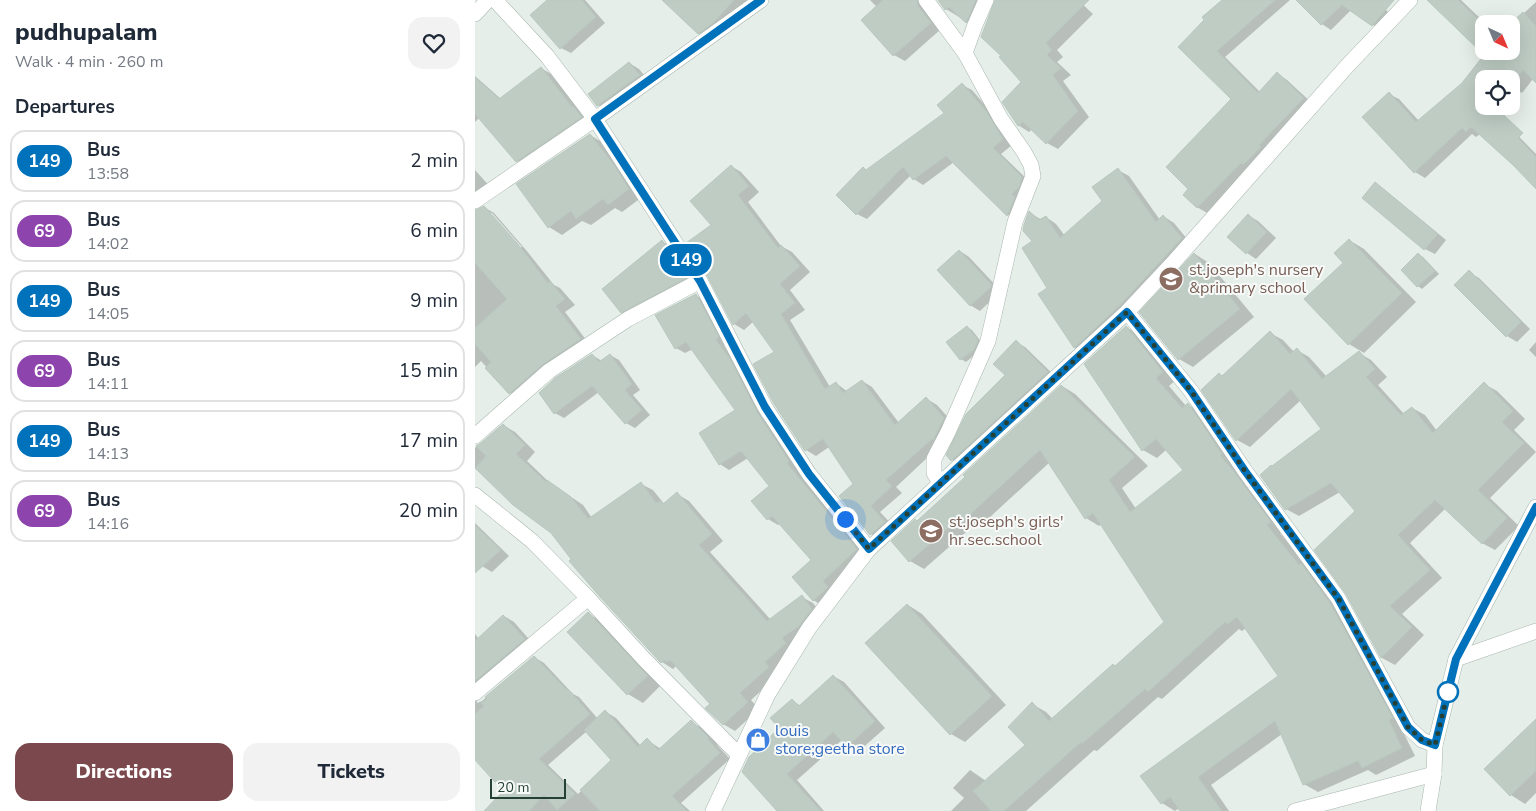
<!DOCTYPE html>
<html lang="en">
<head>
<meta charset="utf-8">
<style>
  body { margin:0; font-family:"Nunito Sans",sans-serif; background:#f2f2f3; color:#1f2937; height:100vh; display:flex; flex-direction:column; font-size:19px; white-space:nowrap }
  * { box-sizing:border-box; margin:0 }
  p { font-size:16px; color:#747a83 }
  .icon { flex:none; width:28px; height:28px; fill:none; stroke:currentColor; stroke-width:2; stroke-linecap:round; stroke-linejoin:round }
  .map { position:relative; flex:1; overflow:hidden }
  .side { display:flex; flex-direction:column; background:#fff; width:475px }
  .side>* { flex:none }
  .badge { padding:0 10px; border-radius:16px; font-size:18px; line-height:32px }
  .needle { width:32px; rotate:136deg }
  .controls { position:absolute; left:1000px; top:15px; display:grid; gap:10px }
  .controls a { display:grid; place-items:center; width:45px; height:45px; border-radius:10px; background:#fff; box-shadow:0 5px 20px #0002; font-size:25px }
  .scale { position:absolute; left:15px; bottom:12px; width:76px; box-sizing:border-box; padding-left:5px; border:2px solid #254034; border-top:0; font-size:14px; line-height:18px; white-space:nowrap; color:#254034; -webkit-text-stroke:4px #f7faf8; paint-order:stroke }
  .you { position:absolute; width:25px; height:25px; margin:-12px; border:4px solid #fff; border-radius:50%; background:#1a73e8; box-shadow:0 0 0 8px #1a73e833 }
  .map>.badge { position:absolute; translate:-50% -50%; box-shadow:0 0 0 2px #fff }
  h2 { padding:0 15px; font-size:19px; line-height:45px }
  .round { display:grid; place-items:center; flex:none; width:52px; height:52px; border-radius:15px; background:#f2f2f3 }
  .summary { display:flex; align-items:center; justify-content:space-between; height:85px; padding:0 15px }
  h1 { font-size:24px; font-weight:800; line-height:38px }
  .cta { display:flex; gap:10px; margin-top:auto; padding:10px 15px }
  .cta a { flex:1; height:58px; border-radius:15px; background:#7b484d; color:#fff; font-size:20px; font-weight:800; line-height:58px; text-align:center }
  .cta a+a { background:#f2f2f3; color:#1f2937 }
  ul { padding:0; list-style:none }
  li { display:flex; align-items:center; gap:15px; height:62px; margin:0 10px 8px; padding:0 5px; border:2px solid #e0e1e3; border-radius:15px }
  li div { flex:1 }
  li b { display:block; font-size:19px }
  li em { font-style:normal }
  li .badge { min-width:55px; font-weight:700; text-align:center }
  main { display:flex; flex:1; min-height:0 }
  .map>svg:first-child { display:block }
</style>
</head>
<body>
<main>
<section class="side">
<div class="summary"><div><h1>pudhupalam</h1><p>Walk · 4 min · 260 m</p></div><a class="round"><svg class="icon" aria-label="heart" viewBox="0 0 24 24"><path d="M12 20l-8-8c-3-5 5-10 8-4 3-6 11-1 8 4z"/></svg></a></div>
<h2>Departures</h2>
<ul>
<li><span class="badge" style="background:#0072bc;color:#fff">149</span><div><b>Bus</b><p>13:58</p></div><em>2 min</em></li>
<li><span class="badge" style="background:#8e44ad;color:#fff">69</span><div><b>Bus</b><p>14:02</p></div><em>6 min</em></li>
<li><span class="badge" style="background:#0072bc;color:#fff">149</span><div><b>Bus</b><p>14:05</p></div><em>9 min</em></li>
<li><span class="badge" style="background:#8e44ad;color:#fff">69</span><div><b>Bus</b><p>14:11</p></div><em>15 min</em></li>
<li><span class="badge" style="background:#0072bc;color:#fff">149</span><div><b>Bus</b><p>14:13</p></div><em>17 min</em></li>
<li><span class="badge" style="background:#8e44ad;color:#fff">69</span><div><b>Bus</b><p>14:16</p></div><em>20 min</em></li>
</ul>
<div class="cta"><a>Directions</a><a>Tickets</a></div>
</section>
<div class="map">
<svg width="1061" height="811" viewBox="0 0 1061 811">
  <rect width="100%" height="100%" fill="#e6eee9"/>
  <g fill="#0003" fill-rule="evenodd">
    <path d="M74,0H110L130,23L96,53L86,48Z"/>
    <path d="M188,0H290L235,40L223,33Z"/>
    <path d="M395,0H456L466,29L430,61L419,55L402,7Z"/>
    <path d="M464,0H516L502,28L471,9Z"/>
    <path d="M521,0H603L618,14L582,50L588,57L582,62L596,75L588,81L614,117L583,149L572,143L557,129L554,132L543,125L548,82L527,56Z"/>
    <path d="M748,0H815L750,57L785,92L803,74L812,80L838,104L732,213L722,207L715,189L758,99L705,47Z"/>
    <path d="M822,0H901L919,18L907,31L876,10L856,30L847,24Z"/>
    <path d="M954,0H986L1011,24H1009V51H1036V25L1061,2V81L1058,79L1047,93L1036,87V79Z"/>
    <path d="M154,63L164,69L174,81L133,111L123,105Z"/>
    <path d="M66,68L76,74L105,111L108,113L116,123L52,167L42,161L5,117L0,122V76L26,99Z"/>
    <path d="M487,85L497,90L521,118L537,145L526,154L557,184L542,220L533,215L479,162L448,185L439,179L436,175L392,219L382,214L393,171L471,114Z"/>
    <path d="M914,94L924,99L944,121L1014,106L1061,154V186L1005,134L1001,137L997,134L950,178L940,172Z"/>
    <path d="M115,135L128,143L167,197L147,212L140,208L116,225L107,221L87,235L74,227Z"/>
    <path d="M256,166L266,172L284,192L273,202L306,246L317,252L335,272L315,290L330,310L315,320L355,387L361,383L373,392L387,381L397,387L424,423L452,399L462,405L479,424L467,444L421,487L427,493L405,512L420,528L406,540L396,534L366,496L379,484L354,447L341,456L331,450L301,352L279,321L269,330L259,324L238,225Z"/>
    <path d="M0,170L17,189L0,208L1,211L9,207L19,213L51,250L79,285L85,288L100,305L90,312L115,345L45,399L35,393L6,361L0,367ZM14,213H17L47,247L45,248Z"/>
    <path d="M643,170L654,176L685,220L688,216L699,223L717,245L610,354L599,347L574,288L559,241L555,213L567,220L571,217L581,224L590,236L629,201Z"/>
    <path d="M900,184L910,190L971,240L960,254L950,249Z"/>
    <path d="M774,216L783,221L801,238L781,259L772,253Z"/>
    <path d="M874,240L889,249L941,302L889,353L874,344L831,299L870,263Z"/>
    <path d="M188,242L202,250L225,286L161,320L147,312Z"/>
    <path d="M485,251L494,257L526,291L505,311L495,305Z"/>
    <path d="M720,254L734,263L779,317L718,367L704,359Z"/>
    <path d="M944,255L948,257L964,274L947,289L943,286Z"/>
    <path d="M994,272L1004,278L1055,329L1042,342L1032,336L981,285Z"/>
    <path d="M221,295L230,301L252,343L249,346L264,366L323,467L321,468L390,555L348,606L338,600V560L305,523L303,525L293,519L278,501L296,486L273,458L254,470L245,464L225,433L262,410L218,349L210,353L201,348Z"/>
    <path d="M492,327L497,330L507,343L503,352L491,362L486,359L473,342Z"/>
    <path d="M651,327L665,335L701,380L694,386L711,406L713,405L727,412L809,530L805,533L869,612L940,756L901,775L893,770L843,792L829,784L807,734L736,785L754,811H706L704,808L700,811L687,803L804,676L771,628L767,631L764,629L687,699L683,697L622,751L619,750L551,811H476L489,798L478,788L495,770L511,781L551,745L557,704L571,712L578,719L641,667L691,623L627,524L624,526L611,518L575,462L503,528L498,526L449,569L435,561L443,522L587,386L600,394L673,466L647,488L661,509L710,470L692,449L682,458L668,450Z"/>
    <path d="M795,333L808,340L819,352L822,350L834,357L852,377L884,353L896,360L912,377L903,385L929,414L937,408L950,415L962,431L1009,384L1022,391L1050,419L1039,430L1061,452L1015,498L1044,526L1020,550L1007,543L971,508L935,543L967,578L927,614L949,635L920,665L907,658L872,593L882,511L865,492L824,516L811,509L798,467L848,430L826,400L775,447L762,440L748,376Z"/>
    <path d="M541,342L550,347L581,377L486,465L477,460L532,375Z"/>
    <path d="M1061,342V357L1054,350Z"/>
    <path d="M117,355L127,361L135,355L144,360L165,390L158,395L175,415L160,428L151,423L124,392L89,418L80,413Z"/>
    <path d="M28,425L40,432L60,452L52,461L74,482L108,505L117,518L166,484L178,490L190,505L202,494L214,501L248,541L235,552L296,620L327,597L338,603L348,616L305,674L276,700L284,709L260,731L248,724L236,704L201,666L198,669L187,662L77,532L40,504L0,467V448Z"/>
    <path d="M0,523L34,556L17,572L7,566L0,557Z"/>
    <path d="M433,605L447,614L531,705L490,742L476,734Z"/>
    <path d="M113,614L128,622L186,685L168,703L153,694L94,632Z"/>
    <path d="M29,616L39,622L59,645L1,695L2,703L7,701L59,657L69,663L98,694L104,697L123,719L131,712L141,718L166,746L172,740L186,749L216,722L227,728L243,744L242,745L255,759L206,803L215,811H11L30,791L0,758V634L4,639ZM112,731L138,760L103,794L73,765Z"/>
    <path d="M358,676L369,682L410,728L383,752L372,746L367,740L322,780L349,811H304L306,728L317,700L326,706Z"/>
    <path d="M1061,721V793L1050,804L1036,795Z"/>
  </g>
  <g fill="#beccc4" stroke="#b9c8be">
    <path d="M72,0H107L121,17L85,49L55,15Z"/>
    <path d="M187,0H259L239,22L223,34Z"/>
    <path d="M408,0H442L443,6L456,23L418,56L386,20Z"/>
    <path d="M463,0H501L491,23L474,7L470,10Z"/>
    <path d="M520,0H614L571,43L577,50L572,55L586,68L578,75L603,111L571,144L548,122L543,126L527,102L546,82L524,57L526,56L506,37Z"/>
    <path d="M747,0H800L742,51L783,93L802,72L829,98L784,145L786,147L768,165L766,163L722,208L708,195L713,189L691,167L756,99L703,47L729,20L727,17Z"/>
    <path d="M821,0H919L897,26L867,5L846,25Z"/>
    <path d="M952,0H983L1009,25V51H1036L1035,24L1048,12L1061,26V83L1048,70L1036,84V79H1009V106H1019L1048,133L1043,138L1061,157V189L1038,165L996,127L991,132L987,128L939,173L887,117L914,92L941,122L987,83L1009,55Z"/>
    <path d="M154,62L165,75L122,106L113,94Z"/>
    <path d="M66,67L97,107L98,106L107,117L41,162L0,114V77L24,99Z"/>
    <path d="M487,83L511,111L528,139L518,148L547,177L544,187L537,194L540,197L532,216L471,156L438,180L428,167L381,215L361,195L388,167L391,170L469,113L462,105Z"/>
    <path d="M115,134L139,165L154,189L133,205L128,199L101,219L96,211L73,228L41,184Z"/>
    <path d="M256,165L274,186L263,195L303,248L306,245L325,266L305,284L320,303L306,314L350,389L361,382L368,393L387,380L420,425L451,397L469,418L458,440L457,439L411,480L417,486L396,506L410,522L395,535L364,496L378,484L348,439L330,451L298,402L278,364L299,352L271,313L258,325L233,277L211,243L236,225L215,201Z"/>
    <path d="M643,168L681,222L688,215L707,238L645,305L599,348L563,294L572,288L547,248L557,241L548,231L549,225L554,211L564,220L571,216L585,238L627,201L617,187Z"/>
    <path d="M900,182L963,234L949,250L887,198Z"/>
    <path d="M9,206L42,243L73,283L75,281L90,299L81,306L106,339L68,364L34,394L10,368L16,362L0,344V328L32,299L0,263V210Z"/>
    <path d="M773,214L792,232L771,254L752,237Z"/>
    <path d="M874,239L927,293L873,345L829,299L868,263L859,253Z"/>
    <path d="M187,240L212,278L146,313L127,289Z"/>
    <path d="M484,250L516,284V287L495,306L462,270Z"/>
    <path d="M719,253L765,309L703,360L664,312Z"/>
    <path d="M943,253L960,271L942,287L926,270Z"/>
    <path d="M994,270L1046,322L1031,337L979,285Z"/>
    <path d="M221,294L244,337L241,340L255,359L282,412L314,461L312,463L382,549L348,581L353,587L338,601L317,577L336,560L297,516L292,520L276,501L294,486L266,451L244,465L224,433L260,410L211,342L200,349L180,315Z"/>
    <path d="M492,326L503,340L499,350L485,360L471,342Z"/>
    <path d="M651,326L688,372L681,378L707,408L713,403L747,454L745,456L757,469L796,522L792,525L824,565L826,563L855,603L918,718L914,720L927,748L887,768L883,761L828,785L800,721L723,777L747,811H705L695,797L686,804L665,776L803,676L762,617L753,624L750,622L673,692L670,689L607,744L606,742L529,811H516L498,791L550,745L533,727L557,702L574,721L638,664L640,666L689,622L618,513L610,519L565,450L488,521L485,518L434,562L416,541L440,519L442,521L490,477L488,475L586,385L660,457L634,480L655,512L708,470L681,439L667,451L609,364Z"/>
    <path d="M795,331L815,354L822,348L847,379L884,351L900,369L891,377L926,415L937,407L958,433L1009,382L1038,411L1027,422L1049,443L1003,490L1032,518L1007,544L960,500L923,535L955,570L915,606L937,627L906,658L871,594L839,550L880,511L856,483L810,510L785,475L796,465L797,466L846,429L816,389L761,441L726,390L744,373L747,376Z"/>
    <path d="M541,340L573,372L476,461L471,455L491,414L530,375L518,364Z"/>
    <path d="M117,354L124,362L135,354L157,384L150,390L167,410L150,424L117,386L79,414L64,393L80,378Z"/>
    <path d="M28,424L50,445L41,454L71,482L72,480L96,497L113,519L166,482L181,503L185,501L188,504L202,492L237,534L224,545L292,621L327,595L337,609L324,626L307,638L311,643L290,662L294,667L265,693L273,702L248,725L230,708L235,704L195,660L192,662L189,660L186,663L126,598L94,561L96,559L76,533L38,505L0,468L11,456L1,446L6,443Z"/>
    <path d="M0,525L26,550L0,573Z"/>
    <path d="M432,604L517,696L475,735L390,643Z"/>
    <path d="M113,612L173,676L152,695L92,632Z"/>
    <path d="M28,615L50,639L0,681V641Z"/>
    <path d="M59,656L92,690L93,689L115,714L64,759L100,794L82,810L69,795L54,811H9L28,791L0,760V714L9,706L6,703L12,699L10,697Z"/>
    <path d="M358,675L400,721L372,747L358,732L312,774L346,811H302L267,772L274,757L304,728L295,718L317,699L324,706Z"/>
    <path d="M130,710L163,747L172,738L183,750L216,720L234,738H232L245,753L197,796L212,811H125L105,790L136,760L109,730Z"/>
    <path d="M1061,719V771L1035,796L1009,769Z"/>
  </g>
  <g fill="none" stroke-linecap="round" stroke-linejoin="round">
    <defs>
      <g id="minor">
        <path d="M286,0L120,119L225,281L290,407L334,474L394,549"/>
        <path d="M451,0L490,53"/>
        <path d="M0,14L13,0"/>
        <path d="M0,201L120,119L72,56L20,0"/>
        <path d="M652,312L716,391L770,471L863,598L933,727L947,740L960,745"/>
        <path d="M0,436L74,371L153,319L225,281"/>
        <path d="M465,483L459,473V459L473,432L513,341L540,222L558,176L556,165L549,152L526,119L490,53L500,25L511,0"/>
        <path d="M0,495L57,541L113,598L169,659L264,755"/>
        <path d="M981,659L1061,631"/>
        <path d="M0,693L113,598"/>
        <path d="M238,811L293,694L334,628L394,549L652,312L697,264L873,65L935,0"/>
        <path d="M820,811L959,774"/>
      </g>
      <path id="secondary" d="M953,811L959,774L960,745L981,659L1061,507"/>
    </defs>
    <use href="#minor" stroke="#a8b6af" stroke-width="16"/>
    <use href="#secondary" stroke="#a5b9ae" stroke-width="16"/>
    <use href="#minor" stroke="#fff" stroke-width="15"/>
    <use href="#secondary" stroke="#fff" stroke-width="15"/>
  </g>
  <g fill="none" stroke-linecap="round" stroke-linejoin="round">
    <defs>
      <path id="line" d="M286,0L120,119L225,281L290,407L334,474L394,549L652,312L716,391L770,471L863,598L933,727L947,740L960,745L981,659L1061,507"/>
    </defs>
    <use href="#line" stroke="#fff" stroke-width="11"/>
    <use href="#line" stroke="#0072bc" stroke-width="8"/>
    <path stroke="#254034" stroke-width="5" stroke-dasharray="0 9" d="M370,519L394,549L652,312L716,391L770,471L863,598L933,727L947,740L960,745L973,692"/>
  </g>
  <defs>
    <symbol id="school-disc" viewBox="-11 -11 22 22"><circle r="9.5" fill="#8d6e63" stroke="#f7faf8"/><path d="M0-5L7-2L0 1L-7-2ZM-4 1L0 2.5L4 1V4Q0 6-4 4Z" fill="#fff"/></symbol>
    <symbol id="shop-disc" viewBox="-11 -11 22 22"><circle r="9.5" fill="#3f7fe0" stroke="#f7faf8"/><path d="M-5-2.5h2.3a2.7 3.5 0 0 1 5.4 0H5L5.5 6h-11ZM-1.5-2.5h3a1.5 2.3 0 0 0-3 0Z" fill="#fff"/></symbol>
  </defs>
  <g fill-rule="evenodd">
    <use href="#school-disc" x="682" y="265" width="28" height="28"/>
    <use href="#school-disc" x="442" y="517" width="28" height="28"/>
    <use href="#shop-disc" x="269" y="726" width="28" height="28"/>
  </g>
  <circle fill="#fff" stroke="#0072bc" stroke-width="2.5" cx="973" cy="692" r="10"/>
  <g text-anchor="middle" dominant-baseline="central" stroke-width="4" stroke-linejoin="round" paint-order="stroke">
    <g font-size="16" fill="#785e54" stroke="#f7faf8" text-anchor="start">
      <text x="714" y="270">st.joseph's nursery<tspan x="714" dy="18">&amp;primary school</tspan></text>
      <text x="474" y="522">st.joseph's girls'<tspan x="474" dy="18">hr.sec.school</tspan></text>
    </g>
    <g font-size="16" fill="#366cbe" stroke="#f7faf8" text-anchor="start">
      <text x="300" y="731">louis<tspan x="300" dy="18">store;geetha store</tspan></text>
    </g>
  </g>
</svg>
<div class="controls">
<a><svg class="needle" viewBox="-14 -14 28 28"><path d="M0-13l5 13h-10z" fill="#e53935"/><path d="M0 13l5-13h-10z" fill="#747a83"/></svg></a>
<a><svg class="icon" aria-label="locate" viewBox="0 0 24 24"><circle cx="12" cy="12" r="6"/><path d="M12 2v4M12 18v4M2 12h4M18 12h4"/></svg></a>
</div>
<div class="scale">20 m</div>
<div class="you" style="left:370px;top:519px"></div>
<b class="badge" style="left:211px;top:260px;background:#0072bc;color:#fff">149</b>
</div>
</main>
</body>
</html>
